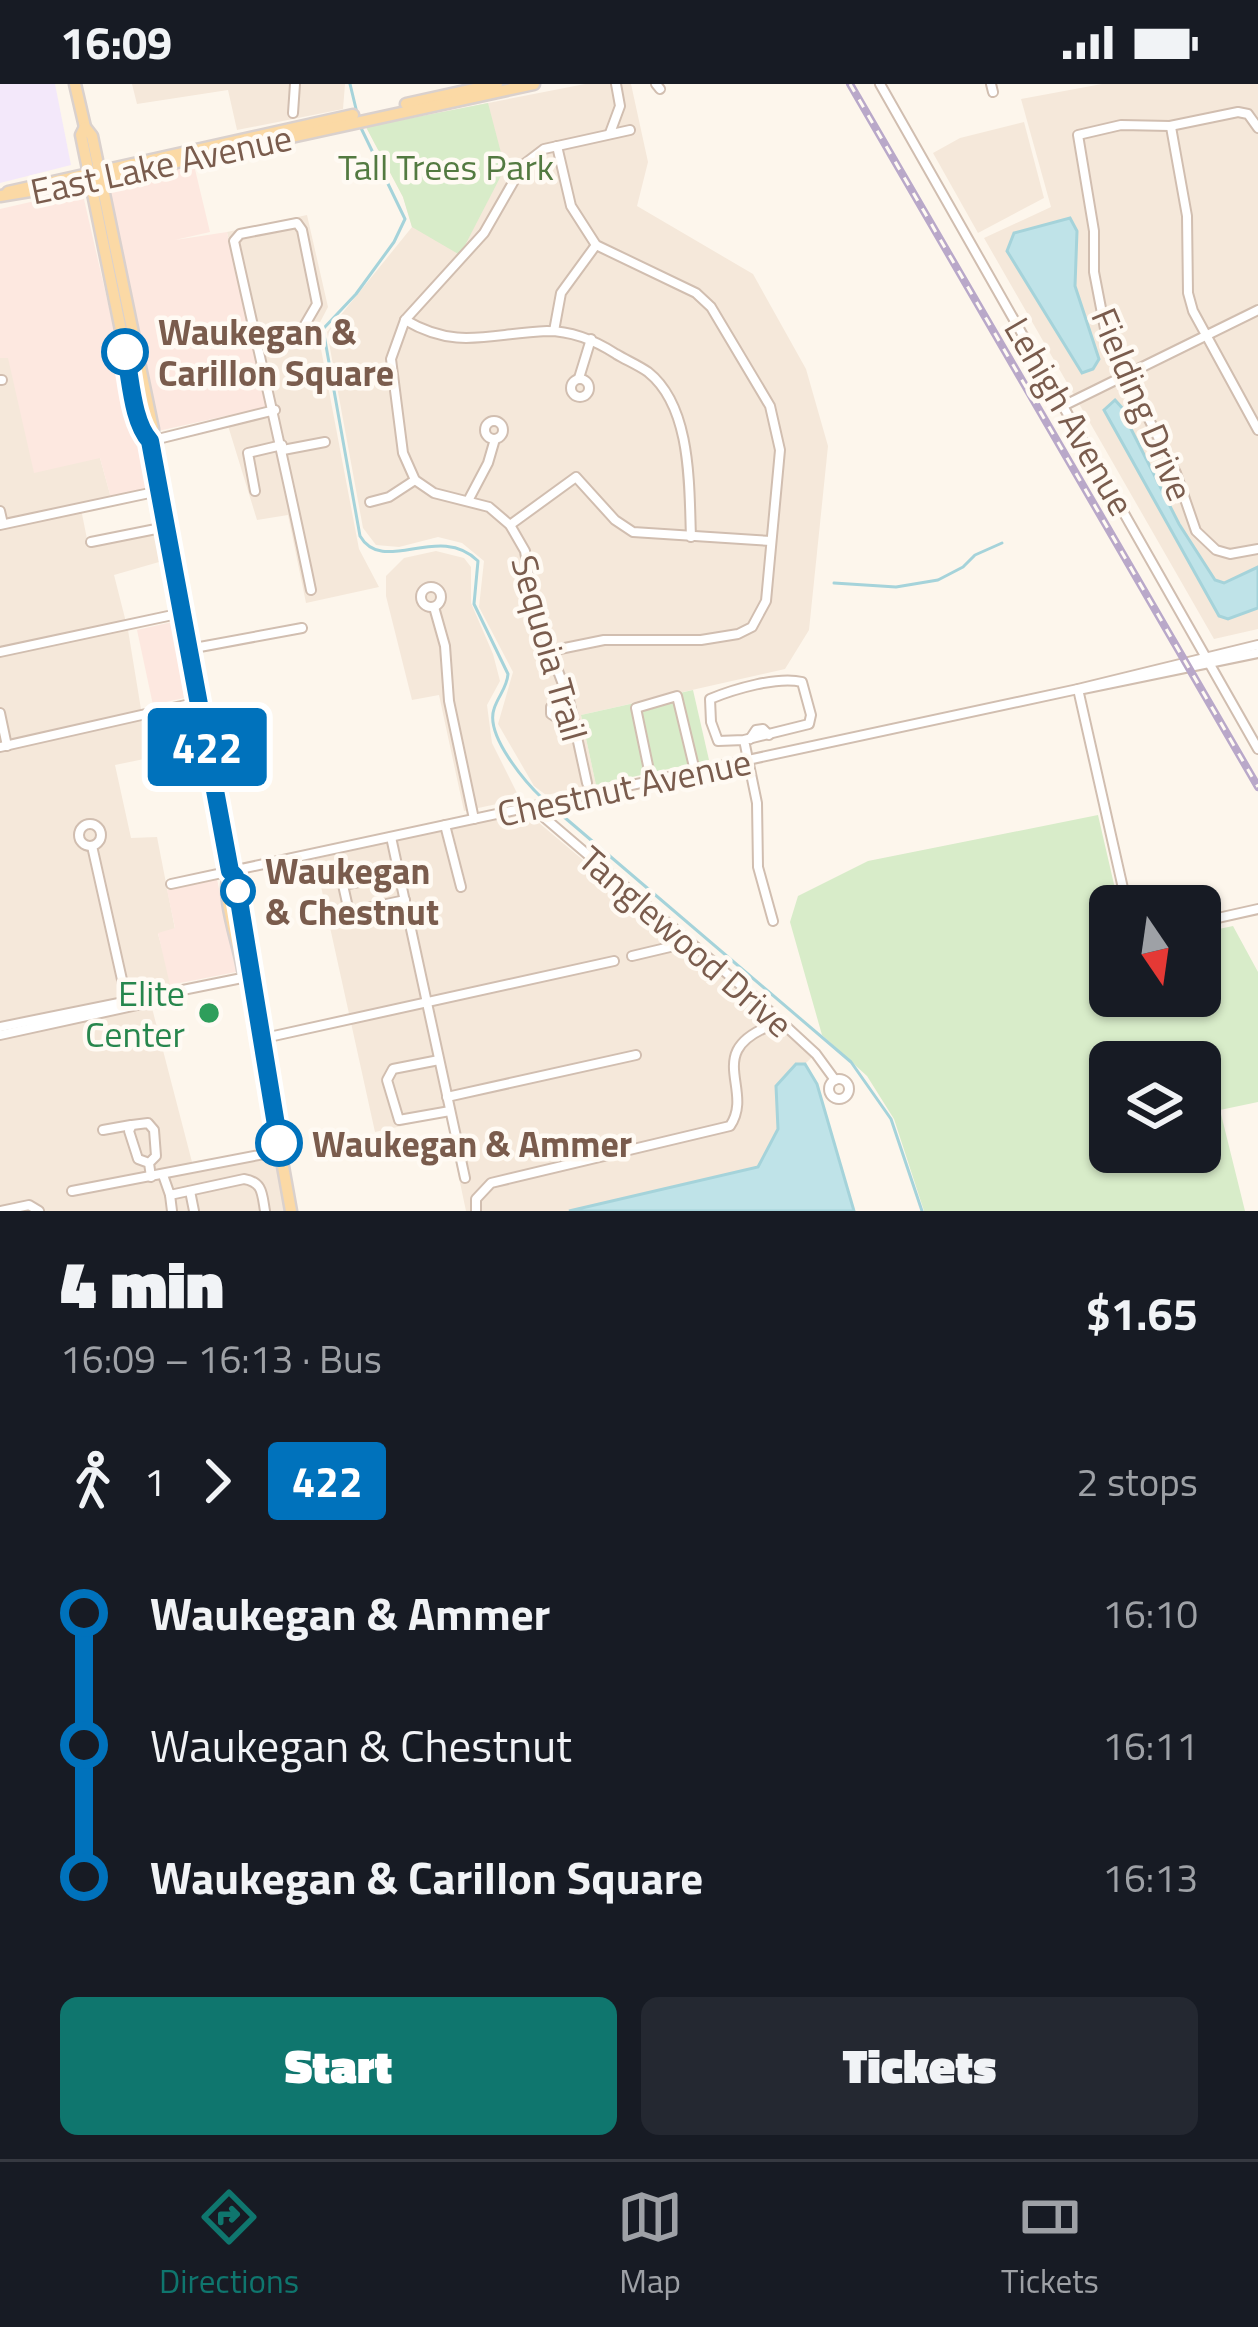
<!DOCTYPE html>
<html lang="en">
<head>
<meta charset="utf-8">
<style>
  body { margin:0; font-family:"Titillium Web",sans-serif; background:#242831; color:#f1f3f6; height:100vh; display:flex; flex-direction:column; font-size:45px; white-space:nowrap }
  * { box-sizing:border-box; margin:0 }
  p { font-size:39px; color:#9ea1a6 }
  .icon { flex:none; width:66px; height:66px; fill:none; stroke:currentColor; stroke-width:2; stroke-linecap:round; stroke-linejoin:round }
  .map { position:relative; height:1127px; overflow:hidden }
  .panel { display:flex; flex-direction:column; background:#171b24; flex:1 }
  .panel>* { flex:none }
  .badge { padding:0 24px; border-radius:9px; font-size:42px; line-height:78px }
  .needle { width:78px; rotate:167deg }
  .tools { position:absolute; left:1089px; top:801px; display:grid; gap:24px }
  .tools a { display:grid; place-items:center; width:132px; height:132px; border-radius:18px; background:#171b24; box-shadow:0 3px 9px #0004; font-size:60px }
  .map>.badge { position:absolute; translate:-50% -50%; box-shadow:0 0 0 6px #fff }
  .legs { display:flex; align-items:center; gap:18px; height:132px; padding:0 60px; font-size:39px }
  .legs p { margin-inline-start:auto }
  .overview { display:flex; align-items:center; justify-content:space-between; height:204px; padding:0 60px }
  h1 { font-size:66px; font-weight:800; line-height:90px }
  .button { display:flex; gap:24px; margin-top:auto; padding:24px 60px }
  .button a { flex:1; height:138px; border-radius:18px; background:#0f766e; color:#fff; font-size:48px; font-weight:800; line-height:138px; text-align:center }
  .button a+a { background:#242831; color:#f1f3f6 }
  ul { padding:0 60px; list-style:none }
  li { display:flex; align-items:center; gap:42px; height:132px; font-size:45px }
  li i { display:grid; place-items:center; width:18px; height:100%; margin:0 15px; background:currentColor }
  li i::after { content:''; width:30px; height:30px; margin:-15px; border:9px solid; border-radius:50%; background:#171b24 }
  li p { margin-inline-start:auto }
  li:first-child i { background:linear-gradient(#0000 50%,currentColor 0) }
  li:last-child i { background:linear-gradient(currentColor 50%,#0000 0) }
  .status { display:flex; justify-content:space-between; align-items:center; height:84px; padding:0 60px; background:#171b24; direction:ltr }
  .status svg { height:33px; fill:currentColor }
  .tabs { display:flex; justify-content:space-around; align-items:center; height:168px; border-top:3px solid #363941; background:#171b24; font-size:33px; color:#9ea1a6 }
  .tabs a { display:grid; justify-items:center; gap:6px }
  .tabs .current { color:#0f766e }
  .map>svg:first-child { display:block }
</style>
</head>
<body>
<div class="status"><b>16:09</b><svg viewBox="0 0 49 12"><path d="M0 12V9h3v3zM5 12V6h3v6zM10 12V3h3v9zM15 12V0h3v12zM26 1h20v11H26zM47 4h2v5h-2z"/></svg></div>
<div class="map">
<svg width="1258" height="1127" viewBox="0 0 1258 1127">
  <rect width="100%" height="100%" fill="#fdf6ec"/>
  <g fill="#f5e8da">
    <path d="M132,0H345L343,25L237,46L228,6L137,20Z"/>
    <path d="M585,0H631L648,78L637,122L753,190L806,285L828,362L809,546L785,585L581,631L596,701L546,711L534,702L498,640L513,588L479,523L484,477L462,459L438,453L399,463L376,461L363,444L327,248L412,143L403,113L366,43Z"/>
    <path d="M1102,0H1258V545L1214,555L984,154L1051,123L1021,15Z"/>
    <path d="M1024,38L1044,114L978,149L933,69L960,54Z"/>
    <path d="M307,131L328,223L317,244L359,465L379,503L306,519L288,431L257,436L225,332L266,322L227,148Z"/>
    <path d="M8,273L100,374L111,414L80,420L87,455L159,443L166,476L114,491L128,546L149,674L115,681L131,754L157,753L175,845L158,850L177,917L152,924L192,1078L276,1064L286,1127H0V274Z"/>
    <path d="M436,467L464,474L471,483V519L493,570L500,597L487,621L492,659L520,715L464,727L439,611L412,616L386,512V492L404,474Z"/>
    <path d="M526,728L772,935L812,973L805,980H795L776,1020L778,1045L758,1083L569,1127H466L446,1032L375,1048L315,775Z"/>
  </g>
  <g fill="#fde8e0">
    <path d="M194,81L210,148L175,156L227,148L266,323L158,347L108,101Z"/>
    <path d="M74,108L83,111L151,406L111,414L100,374L34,389L8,274H0V125Z"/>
    <path d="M172,538L184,614L153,621L137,546Z"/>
    <path d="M217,795L236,888L170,901L158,849L175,844L167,806Z"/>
  </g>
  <path fill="#f3e8fa" d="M0,0H55L71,81L0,99Z"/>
  <g fill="#d8ecc9" fill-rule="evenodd">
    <path d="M488,19L505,84L460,171L412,143L403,113L366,43Z"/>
    <path d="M693,606L709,676L596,701L581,631Z"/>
    <path d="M1098,731L1119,822H1110V912H1200V849L1233,842L1258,888V1018L1220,1026L1245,1127H924L894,1035L867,992L822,951L790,838L798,812L868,777ZM1110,978H1200V1068H1110Z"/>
  </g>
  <g fill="#bfe3e8" stroke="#a5d3da" stroke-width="3">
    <path d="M1070,134L1077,147L1075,202L1099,275L1093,285L1082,289L1007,167L1014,149Z"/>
    <path d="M1115,316L1125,327L1128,339L1179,440L1215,496L1224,499L1258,483V524L1228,535L1219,532L1104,326Z"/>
    <path d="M796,980H805L817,1000L854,1127H569L758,1083L778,1045L776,1002Z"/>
  </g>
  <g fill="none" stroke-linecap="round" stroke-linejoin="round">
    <g stroke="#a5d3da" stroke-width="3">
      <path d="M350,0L357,29"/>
      <path d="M361,44L405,135L394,158L356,210L323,245L360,452C383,492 439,438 478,477L474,520L508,590C507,604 498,612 494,625C485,651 525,698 543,715"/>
      <path d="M834,499L896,503L938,496L963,483L975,471L1002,459"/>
      <path d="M550,721L851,978L891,1035L922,1127"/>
    </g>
    <defs>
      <g id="minor">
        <path d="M656,0L660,5"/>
        <path d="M880,0L1258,665"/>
        <path d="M991,0L993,8"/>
        <path d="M293,29L295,0"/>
        <path d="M1171,43L1187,132L1188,209L1193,227L1258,346"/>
        <path d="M1258,44L1248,30L1238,28L1170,42L1121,41L1078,51L1094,147V188L1106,250L1176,389L1196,447L1216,466L1230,470L1258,465"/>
        <path d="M610,49L620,22L616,0"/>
        <path d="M405,236C458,267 490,249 547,247C572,247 596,257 616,270C626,276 638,281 648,288C692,323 689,402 691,453"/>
        <path d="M554,247L561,209L596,161"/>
        <path d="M257,261L299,251L317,220L302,146L297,139L240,150L234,157C260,274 287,389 311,506"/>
        <path d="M579,294L591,255"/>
        <circle cx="580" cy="304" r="9"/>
        <path d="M0,296H2"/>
        <path d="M1065,321L1258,226"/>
        <circle cx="494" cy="346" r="9"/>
        <path d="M154,356L275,326"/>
        <path d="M283,366L325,358"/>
        <path d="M255,407L248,369L282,361"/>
        <path d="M469,415L488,379L495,355"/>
        <path d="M370,418L389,413L415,396"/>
        <path d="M0,427L3,440"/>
        <path d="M0,441L159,407"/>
        <path d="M510,441L576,393L615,436L633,448L771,457"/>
        <path d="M91,458L166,443"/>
        <circle cx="431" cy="513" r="10"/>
        <path d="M434,523L445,562L449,617L474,735"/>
        <path d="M189,565L302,544"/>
        <path d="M550,567L604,556H701L738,550L752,543L766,517L780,366L770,322L711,223L696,209L596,161L571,122L557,62"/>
        <path d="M0,568L182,529"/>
        <path d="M1078,605L1127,822"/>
        <path d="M1083,605L1258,569"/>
        <path d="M569,616L551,623V630L559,635L573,631"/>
        <path d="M0,629L7,662"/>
        <path d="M750,655L756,646L763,645L769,651"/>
        <path d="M744,656L718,657L711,638L710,615C734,605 778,592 802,598L811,631L809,640L744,656L757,719L758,783L773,837"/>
        <path d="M0,663L199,618"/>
        <path d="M651,696L636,624L677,612L695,687"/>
        <path d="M587,699L569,616L534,524L525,467L510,441L489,423L434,409L415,396L403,369L391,275L405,236L484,149L523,81L544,65L630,46"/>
        <path d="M532,723L752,911L816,970L835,996"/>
        <circle cx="90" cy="751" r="11"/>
        <path d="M445,741L461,803"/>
        <path d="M391,753L465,1094"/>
        <path d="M92,762L127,918"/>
        <path d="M399,790L343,801L349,828L405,816"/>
        <path d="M171,800L1078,605L1258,561"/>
        <path d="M1200,838L1258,825"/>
        <path d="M632,872L687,859"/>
        <path d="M0,943L247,893"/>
        <path d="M0,951L174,913L179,909"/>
        <path d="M260,955L614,877"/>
        <path d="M439,976L393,985L387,996L399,1036L450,1027"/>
        <circle cx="839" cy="1005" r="10"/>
        <path d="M447,1013L636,971"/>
        <path d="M103,1046L131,1041"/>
        <path d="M149,1079L156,1072L154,1046L148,1039L132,1041L129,1047L138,1075L149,1079L151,1093"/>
        <path d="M163,1091L170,1111L244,1095C263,1098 262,1110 265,1127"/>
        <path d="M72,1107L280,1067"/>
        <path d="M190,1107L194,1127"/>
        <path d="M170,1111L172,1127"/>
        <path d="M1,1127L29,1121L39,1127"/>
        <path d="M476,1127V1115L491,1099L730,1042C756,1004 698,965 780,938"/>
      </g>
      <g id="major">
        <path d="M75,0L85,43L92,52L153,345V374L230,787L235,792C240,820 258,865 249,893"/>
        <path d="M406,20L497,0"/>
        <path d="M85,43L81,51L139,334L143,351L150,357"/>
        <path d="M8,108L353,31"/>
        <path d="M0,112L90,97L534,0"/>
        <path d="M230,787C220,813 239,858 243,886L249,893L291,1127"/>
      </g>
    </defs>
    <use href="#minor" stroke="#d1beb0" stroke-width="12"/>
    <use href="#major" stroke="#dad1cd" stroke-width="15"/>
    <use href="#minor" stroke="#fff" stroke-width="8"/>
    <use href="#major" stroke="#fbd9a5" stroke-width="10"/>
    <defs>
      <path id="rail" d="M850,0L1258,703"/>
    </defs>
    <use href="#rail" stroke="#b9a8c9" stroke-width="8"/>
    <use href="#rail" stroke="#fffaf3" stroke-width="3" stroke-dasharray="9" stroke-linecap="butt"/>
  </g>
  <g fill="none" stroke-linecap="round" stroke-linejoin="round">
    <defs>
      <path id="line-1" d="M125,268C131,295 132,337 150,357L230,787L235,792L279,1059"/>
    </defs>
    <use href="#line-1" stroke="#fff" stroke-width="27"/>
    <use href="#line-1" stroke="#0072bc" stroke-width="18"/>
  </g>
  <g fill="#fff" stroke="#0072bc" stroke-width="6">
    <circle cx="125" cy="268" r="21"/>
    <circle cx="238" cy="807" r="15"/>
    <circle cx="279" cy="1059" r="21"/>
  </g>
  <circle fill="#2e9e5b" stroke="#fffaf3" stroke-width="4.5" cx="209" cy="929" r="12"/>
  <g text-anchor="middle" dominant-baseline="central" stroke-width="9" stroke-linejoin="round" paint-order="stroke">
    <g font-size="36" fill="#7a5c4d" stroke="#fffaf3">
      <text transform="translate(161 80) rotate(-12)">East Lake Avenue</text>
      <text transform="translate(1143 320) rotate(67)">Fielding Drive</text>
      <text transform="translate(1070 332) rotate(60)">Lehigh Avenue</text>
      <text transform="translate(550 564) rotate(74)">Sequoia Trail</text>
      <text transform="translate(624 703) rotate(-12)">Chestnut Avenue</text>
      <text transform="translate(686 857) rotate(41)">Tanglewood Drive</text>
    </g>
    <g font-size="36" fill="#537a41" stroke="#fffaf3">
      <text x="446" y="82">Tall Trees Park</text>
    </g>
    <g font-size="36" font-weight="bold" fill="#7a5c4d" stroke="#fffaf3" text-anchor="start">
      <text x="158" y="247">Waukegan &amp;<tspan x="158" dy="41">Carillon Square</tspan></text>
      <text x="265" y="786">Waukegan<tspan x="265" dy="41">&amp; Chestnut</tspan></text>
      <text x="312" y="1059">Waukegan &amp; Ammer</text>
    </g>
    <g font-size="36" fill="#27864d" stroke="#fffaf3" text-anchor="end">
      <text x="185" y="908">Elite<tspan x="185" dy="41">Center</tspan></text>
    </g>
  </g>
</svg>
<div class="tools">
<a><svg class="needle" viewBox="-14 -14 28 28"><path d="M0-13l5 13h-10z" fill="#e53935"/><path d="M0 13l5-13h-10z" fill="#9ea1a6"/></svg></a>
<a><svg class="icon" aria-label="layers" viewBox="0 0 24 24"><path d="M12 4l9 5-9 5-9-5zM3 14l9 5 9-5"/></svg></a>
</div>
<b class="badge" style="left:207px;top:663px;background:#0072bc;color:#fff">422</b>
</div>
<section class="panel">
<div class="overview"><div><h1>4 min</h1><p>16:09 – 16:13 · Bus</p></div><b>$1.65</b></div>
<div class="legs"><svg class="icon" aria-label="walk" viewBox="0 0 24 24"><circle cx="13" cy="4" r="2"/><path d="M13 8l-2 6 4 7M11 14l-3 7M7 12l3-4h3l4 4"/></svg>1<svg class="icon" aria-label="forward" viewBox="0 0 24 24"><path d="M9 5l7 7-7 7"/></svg><b class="badge" style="background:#0072bc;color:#fff">422</b><p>2 stops</p></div>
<ul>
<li><i style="color:#0072bc"></i><b>Waukegan &amp; Ammer</b><p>16:10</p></li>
<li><i style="color:#0072bc"></i><span>Waukegan &amp; Chestnut</span><p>16:11</p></li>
<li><i style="color:#0072bc"></i><b>Waukegan &amp; Carillon Square</b><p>16:13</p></li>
</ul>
<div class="button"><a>Start</a><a>Tickets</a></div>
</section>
<nav class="tabs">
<a class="current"><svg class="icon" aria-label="directions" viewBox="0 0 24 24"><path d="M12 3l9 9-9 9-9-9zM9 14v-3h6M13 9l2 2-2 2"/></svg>Directions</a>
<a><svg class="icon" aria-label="map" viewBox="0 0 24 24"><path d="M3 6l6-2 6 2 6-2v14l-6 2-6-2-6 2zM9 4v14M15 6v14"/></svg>Map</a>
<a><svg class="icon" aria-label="tickets" viewBox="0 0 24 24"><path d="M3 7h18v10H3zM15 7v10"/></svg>Tickets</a>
</nav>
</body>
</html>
